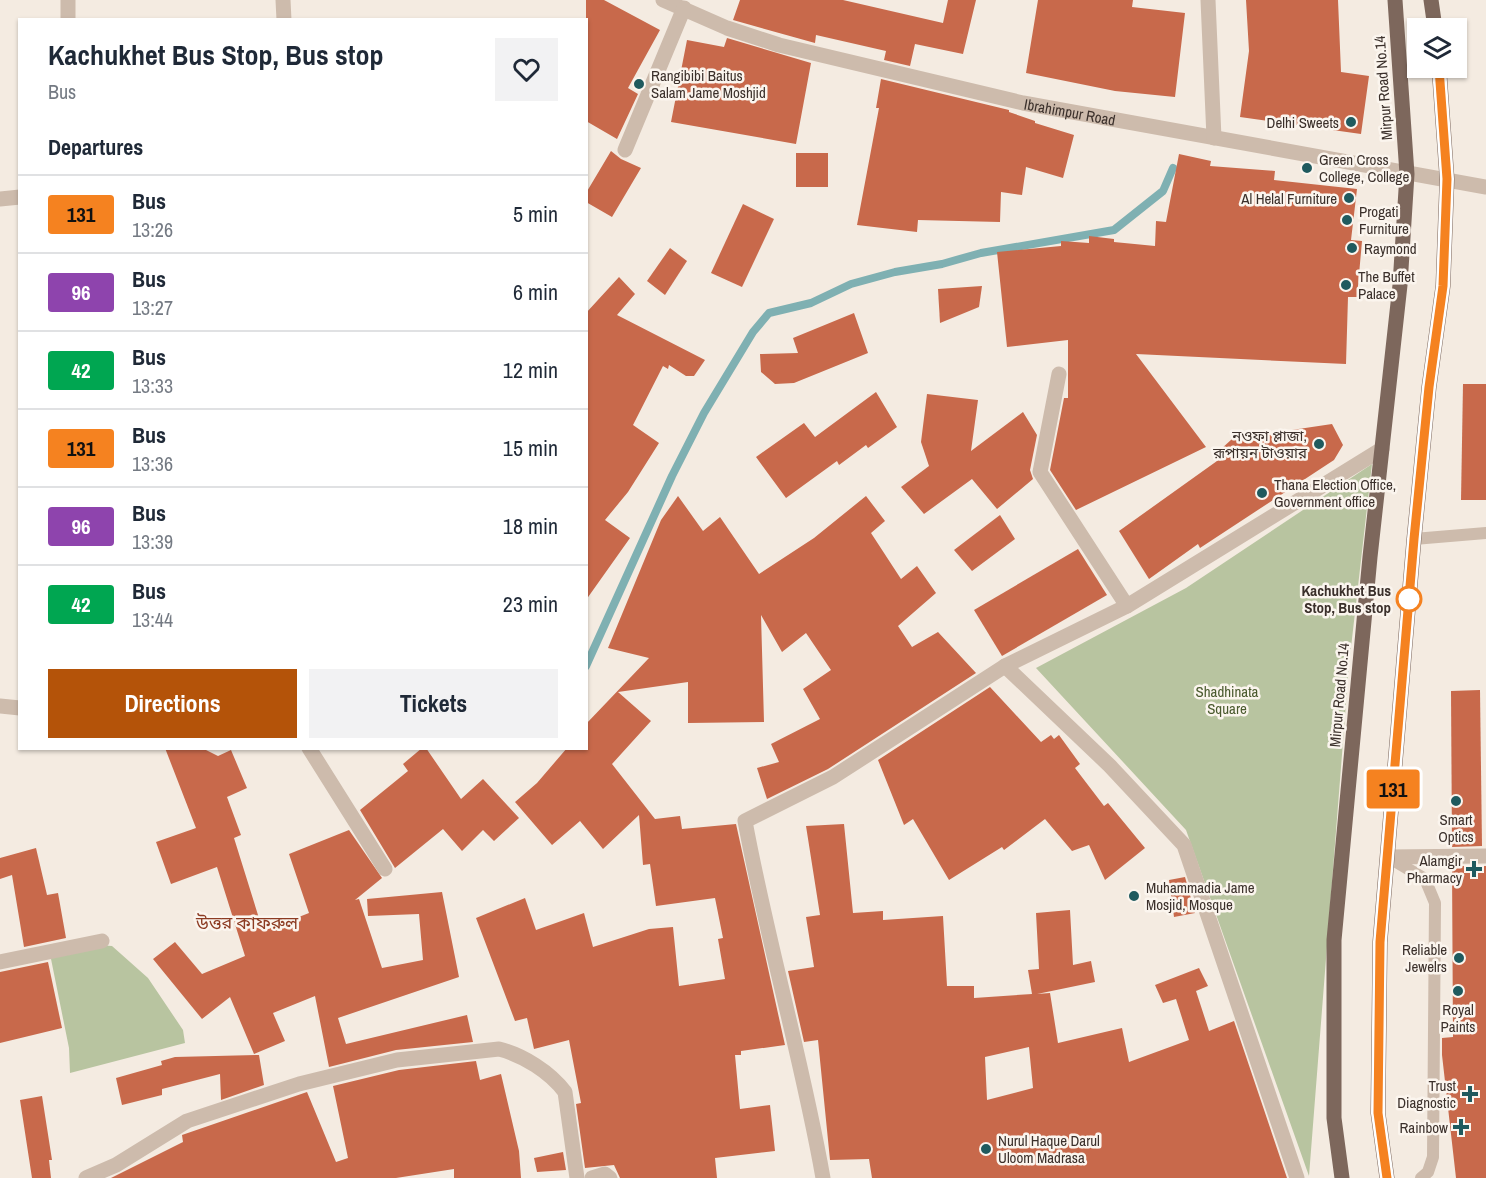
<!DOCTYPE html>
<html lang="en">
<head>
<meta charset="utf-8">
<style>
  body { margin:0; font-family:"Archivo Narrow","Noto Sans Bengali",sans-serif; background:#f2f2f3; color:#1f2937; height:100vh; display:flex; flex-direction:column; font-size:22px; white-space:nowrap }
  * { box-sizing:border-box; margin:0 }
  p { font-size:20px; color:#747a83 }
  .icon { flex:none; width:33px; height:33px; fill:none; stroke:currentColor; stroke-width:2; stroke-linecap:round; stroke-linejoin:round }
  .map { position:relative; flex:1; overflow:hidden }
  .side { position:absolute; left:18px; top:18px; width:570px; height:732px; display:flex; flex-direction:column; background:#fff; border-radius:0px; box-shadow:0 2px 4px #0004 }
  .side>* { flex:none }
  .badge { padding:0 12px; border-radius:4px; font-size:21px; line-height:39px }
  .controls { position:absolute; left:1407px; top:18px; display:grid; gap:12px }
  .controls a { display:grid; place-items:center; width:60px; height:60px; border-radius:0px; background:#fff; box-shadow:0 2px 4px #0004; font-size:30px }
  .map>.badge { position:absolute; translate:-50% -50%; box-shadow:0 0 0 3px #fff }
  h2 { padding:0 30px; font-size:22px; line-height:54px }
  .round { display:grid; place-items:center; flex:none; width:63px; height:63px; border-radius:0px; background:#f2f2f3 }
  .overview { display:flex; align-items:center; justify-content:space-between; height:102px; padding:0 30px }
  h1 { font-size:28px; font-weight:700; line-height:45px }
  .primary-button { display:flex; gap:12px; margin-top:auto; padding:12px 30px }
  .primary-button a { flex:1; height:69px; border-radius:0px; background:#b45309; color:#fff; font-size:24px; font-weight:700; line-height:69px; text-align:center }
  .primary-button a+a { background:#f2f2f3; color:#1f2937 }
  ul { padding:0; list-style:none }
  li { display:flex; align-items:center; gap:18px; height:78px; padding:0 30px; border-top:2px solid #e0e1e3 }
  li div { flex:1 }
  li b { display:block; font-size:22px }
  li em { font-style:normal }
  li .badge { min-width:66px; font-weight:700; text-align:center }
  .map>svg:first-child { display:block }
</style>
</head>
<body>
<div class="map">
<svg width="1486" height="1178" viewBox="0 0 1486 1178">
  <rect width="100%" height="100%" fill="#f4ebe1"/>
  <g fill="#b8c4a0">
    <path d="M1372,464L1349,665L1309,1176L1186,830L1036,668L1186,588Z"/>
    <path d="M97,945L112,946L148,978L183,1030L185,1043L70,1073L69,1048L50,954Z"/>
  </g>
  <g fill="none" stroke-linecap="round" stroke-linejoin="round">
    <path stroke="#7fb0b2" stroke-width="8" d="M586,666L672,476L704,413L753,332L769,313L811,303L851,284L895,272L942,264L981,253L1114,230L1163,191L1173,168"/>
  </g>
  <g fill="#c8694b" fill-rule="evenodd">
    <path d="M586,0H604L660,30L628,88L638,94L617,139L586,121Z"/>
    <path d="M740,0H843L943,23L948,0H976L963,54L915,44L910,66L884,60L886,51L816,35L815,43L733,20Z"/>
    <path d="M1038,0H1133L1132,7L1185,13L1175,97L1115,91L1026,73Z"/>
    <path d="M1246,0H1338L1341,72L1369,76L1361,134L1240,117L1249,51Z"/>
    <path d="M727,38L811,63L796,144L671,122L687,40L724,47Z"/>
    <path d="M881,79L1009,110V112L1035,121V123L1074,135L1063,178L1026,167L1022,195L1001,192L1000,222L918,220L917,232L857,225L879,108H876Z"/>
    <path d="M611,151L621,159L641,168L612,217L586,202V193Z"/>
    <rect x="796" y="153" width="32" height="34"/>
    <path d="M1179,154L1211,161L1210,166L1275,171L1274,180L1357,189L1351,240L1362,241L1357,297H1348L1346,364L1136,354L1206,447L1076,510L1050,470L1064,398H1068V340L1007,347L997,252L1061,246V241L1089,243V236L1114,239V242L1155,246L1156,221L1166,222Z"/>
    <path d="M743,204L774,219L742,287L711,273Z"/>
    <path d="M670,248L687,261L665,295L647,281Z"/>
    <path d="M619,277L635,294L617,315L705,360L694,376H686L669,365L668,369L663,366L633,425L659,443L628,492L605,520L630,538L586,600V313Z"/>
    <path d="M982,286L979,307L940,323L938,289Z"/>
    <path d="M854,313L868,353L794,383L775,384L761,372L760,354L798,353L793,338Z"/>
    <path d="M1463,384H1486V500H1461Z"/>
    <path d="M876,392L897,427L868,448L866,445L839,465L837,461L786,498L756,457L804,423L815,437Z"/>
    <path d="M927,394L978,400L971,451L1023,412L1037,435L1030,470L1033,479L997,509L972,479L924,514L901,487L929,466L921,442Z"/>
    <path d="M1332,424L1343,445L1334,460L1200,548L1198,544L1149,579L1119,531L1224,456L1220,450L1232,439Z"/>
    <path d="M678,496L703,531L720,517L759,574L814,538L866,496L885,521L871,533L901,579L917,566L936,593L898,626L912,647L938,632L976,673L828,769L767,799L757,768L779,762L771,744L820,719L803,689L831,670L806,633L782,652L761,615L764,722L688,723V682L618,692L651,721L612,764L655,819L680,816L682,829L736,824L785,1045L741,1051V1055H735L740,1109L770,1105L775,1151L715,1158L717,1178H620L614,1165L585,1168L576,1104L581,1103L569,1040L534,1049L527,1018L515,1021L476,918L525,898L536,930L584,913L593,947L649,929L673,927L679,986L725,979L718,939L723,938L715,898L656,906L650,864L643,865L639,815L603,849L580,821L552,845L515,802L537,783L567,748H586V724L649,658L608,648L661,520Z"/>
    <path d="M1000,515L1015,539L972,571L954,550Z"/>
    <path d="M1078,549L1107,595L1002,656L974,610Z"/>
    <path d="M990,687L1041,742L1051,735L1054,739L1059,735L1080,764L1075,768L1104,806L1108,803L1145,848L1105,880L1089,845L1072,851L1045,819L1004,850L1002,847L949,880L913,819L904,825L878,760Z"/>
    <path d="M1480,690L1482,846L1452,847L1451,691Z"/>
    <path d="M165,748H202L218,756L231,750L247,788L227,797L241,835L234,838L263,931L309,913L289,854L349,830L382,878L355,900L359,899L382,968L423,960L419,914L368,916L367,899L442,892L459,977L338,1018L346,1044L467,1015L473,1042L396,1050L329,1067L315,996L273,1013L285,1041L254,1054L230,997L202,1019L153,959L175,942L202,974L245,956L217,867L171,884L156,842L196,828Z"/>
    <path d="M422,748H426L461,799L483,779L519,818L494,841L483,830L462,851L443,829L395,868L360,810L408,771L403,764Z"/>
    <path d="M844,824L853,913L883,911V920L943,916L947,986H974V998L1032,994L1028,970L1039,969L1036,913L1070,910L1073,965L1091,961L1095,982L1037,994L1050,993L1058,1043L1122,1028L1129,1062L1189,1040L1176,999L1163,1003L1155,985L1199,968L1208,986L1196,991L1209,1031L1234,1021L1287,1178H872L869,1159L830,1160L818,1040L804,1042L788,971L814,967L806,917L820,915L806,826ZM1029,1047L1033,1088L987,1100L985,1057Z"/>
    <path d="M36,848L47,895L58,893L66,938L24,947L12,875L0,879V858Z"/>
    <path d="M1452,866H1486V1178H1456L1442,1055V1038L1453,1037Z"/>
    <path d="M1185,877L1195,913L1174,917L1169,880Z"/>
    <path d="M48,962L62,1028L0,1043V972Z"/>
    <path d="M259,1055L264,1085L221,1100L220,1074L162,1089V1095L122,1105L116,1078L162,1065L161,1061L175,1057Z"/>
    <path d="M476,1061L480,1080L501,1074L519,1151L521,1178H454V1169L396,1178H111L183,1142L182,1135L307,1092L336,1162L348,1158L333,1086L399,1070Z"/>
    <path d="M42,1096L52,1160H49L51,1178H32L20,1100Z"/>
    <path d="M563,1152L566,1170L537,1172L534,1158Z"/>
  </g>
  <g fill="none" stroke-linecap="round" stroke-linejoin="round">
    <g stroke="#cdbbac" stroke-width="12">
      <path d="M1414,539L1486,533"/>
      <path d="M1388,857L1425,879L1435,903L1433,1157L1428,1172L1421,1178"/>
    </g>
    <g stroke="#cdbbac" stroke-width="15">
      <path d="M68,0V20"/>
      <path d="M283,0L284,20"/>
      <path id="s1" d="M663,0L727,28L779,45L1023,103L1486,187"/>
      <path d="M1208,0L1214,138"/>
      <path d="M625,150L684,8"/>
      <path d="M0,199L20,197"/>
      <path d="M1059,374L1040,472L1127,606"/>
      <path d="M1005,666L1110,766L1184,845L1297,1178"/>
      <path d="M0,706L20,708"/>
      <path d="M309,748L385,869"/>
      <path d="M1388,857L1486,856"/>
      <path d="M0,962L102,941"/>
      <path d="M86,1178L116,1165L187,1121L299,1084L397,1060L499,1049C523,1055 550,1072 565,1092L577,1178"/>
      <path d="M592,1178L605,1174L610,1178"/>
      <path d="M823,1178C802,1058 767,941 745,821L833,777L1005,666L1127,606L1382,449"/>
    </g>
    <g stroke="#7d675c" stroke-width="15">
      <path d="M1431,0L1435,28"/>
      <path d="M1342,1178L1334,1118V940L1370,557L1400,285L1407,174L1395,0"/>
      <path d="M1387,1178L1378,1113L1380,942L1414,539L1429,387L1443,286L1447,179L1439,68"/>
    </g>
  </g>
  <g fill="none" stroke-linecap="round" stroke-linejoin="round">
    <defs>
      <path id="line" d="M1387,1178L1378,1113L1380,942L1414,539L1429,387L1443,286L1447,179L1439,68"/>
    </defs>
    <use href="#line" stroke="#fff" stroke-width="14"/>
    <use href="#line" stroke="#f58220" stroke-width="9"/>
  </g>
  <g fill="#1f5a5e" stroke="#fbf5ee" stroke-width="2">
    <circle cx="639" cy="84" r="6"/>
    <circle cx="1351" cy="122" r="6"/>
    <circle cx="1307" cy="168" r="6"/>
    <circle cx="1349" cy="198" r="6"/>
    <circle cx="1347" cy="220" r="6"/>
    <circle cx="1352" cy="248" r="6"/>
    <circle cx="1346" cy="285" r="6"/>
    <circle cx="1319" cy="444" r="6"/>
    <circle cx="1262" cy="493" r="6"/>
    <circle cx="1456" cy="801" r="6"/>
    <path d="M1471 860h6v6h6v6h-6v6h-6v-6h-6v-6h6z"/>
    <circle cx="1134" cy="896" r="6"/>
    <circle cx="1459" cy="958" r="6"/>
    <circle cx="1458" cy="991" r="6"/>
    <path d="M1467 1085h6v6h6v6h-6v6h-6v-6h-6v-6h6z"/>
    <path d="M1458 1118h6v6h6v6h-6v6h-6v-6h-6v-6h6z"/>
    <circle cx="986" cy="1149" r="6"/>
  </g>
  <circle fill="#fff" stroke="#f58220" stroke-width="3" cx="1409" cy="599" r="12"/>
  <g text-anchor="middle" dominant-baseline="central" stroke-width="5" stroke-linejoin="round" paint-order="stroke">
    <g font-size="15" fill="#3b302b" stroke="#fbf5ee" text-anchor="start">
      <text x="651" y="75">Rangibibi Baitus<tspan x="651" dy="17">Salam Jame Moshjid</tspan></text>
      <text x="1339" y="122" text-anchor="end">Delhi Sweets</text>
      <text x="1319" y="159">Green Cross<tspan x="1319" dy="17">College, College</tspan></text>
      <text x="1337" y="198" text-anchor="end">Al Helal Furniture</text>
      <text x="1359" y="211">Progati<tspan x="1359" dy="17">Furniture</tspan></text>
      <text x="1364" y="248">Raymond</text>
      <text x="1358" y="276">The Buffet<tspan x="1358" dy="17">Palace</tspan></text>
      <text x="1307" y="435" text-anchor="end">নওফা প্লাজা,<tspan x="1307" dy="17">রূপায়ন টাওয়ার</tspan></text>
      <text x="1274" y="484">Thana Election Office,<tspan x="1274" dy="17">Government office</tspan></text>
      <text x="1456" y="819" text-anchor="middle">Smart<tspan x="1456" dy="17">Optics</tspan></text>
      <text x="1462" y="860" text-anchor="end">Alamgir<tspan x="1462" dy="17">Pharmacy</tspan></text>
      <text x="1146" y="887">Muhammadia Jame<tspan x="1146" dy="17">Mosjid, Mosque</tspan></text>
      <text x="1447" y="949" text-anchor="end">Reliable<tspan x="1447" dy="17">Jewelrs</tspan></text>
      <text x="1458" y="1009" text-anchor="middle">Royal<tspan x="1458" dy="17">Paints</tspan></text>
      <text x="1456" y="1085" text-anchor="end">Trust<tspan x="1456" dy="17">Diagnostic</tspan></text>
      <text x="1448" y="1127" text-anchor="end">Rainbow</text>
      <text x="998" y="1140">Nurul Haque Darul<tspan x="998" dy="17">Uloom Madrasa</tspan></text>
    </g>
    <g font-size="15" fill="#3b302b" stroke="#fbf5ee">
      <text transform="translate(1383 88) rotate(-94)">Mirpur Road No.14</text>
      <text stroke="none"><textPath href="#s1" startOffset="423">Ibrahimpur Road</textPath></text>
      <text transform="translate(1339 695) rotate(-85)">Mirpur Road No.14</text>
    </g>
    <g font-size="15" font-weight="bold" fill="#3b302b" stroke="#fbf5ee" text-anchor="end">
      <text x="1391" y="590">Kachukhet Bus<tspan x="1391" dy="17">Stop, Bus stop</tspan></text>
    </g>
    <g font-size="15" fill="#4a5a2e" stroke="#fbf5ee">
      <text x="1227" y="691">Shadhinata<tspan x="1227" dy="17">Square</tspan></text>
    </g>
    <g font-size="18" fill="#8c3b22" stroke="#fbf5ee">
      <text x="247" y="922">উত্তর কাফরুল</text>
    </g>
  </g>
</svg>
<div class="controls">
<a><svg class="icon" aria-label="layers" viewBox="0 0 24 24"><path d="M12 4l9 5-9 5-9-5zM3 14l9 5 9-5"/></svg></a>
</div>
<b class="badge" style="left:1393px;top:789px;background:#f58220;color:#111">131</b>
<section class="side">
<div class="overview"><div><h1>Kachukhet Bus Stop, Bus stop</h1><p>Bus</p></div><a class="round"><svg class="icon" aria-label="heart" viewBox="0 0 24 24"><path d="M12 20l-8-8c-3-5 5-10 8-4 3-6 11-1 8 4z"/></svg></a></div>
<h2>Departures</h2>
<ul>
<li><span class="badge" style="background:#f58220;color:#111">131</span><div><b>Bus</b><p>13:26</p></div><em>5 min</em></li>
<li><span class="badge" style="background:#8e44ad;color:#fff">96</span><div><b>Bus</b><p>13:27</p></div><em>6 min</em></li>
<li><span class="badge" style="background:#00a651;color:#fff">42</span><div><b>Bus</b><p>13:33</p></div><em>12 min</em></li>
<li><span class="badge" style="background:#f58220;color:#111">131</span><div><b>Bus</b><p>13:36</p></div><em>15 min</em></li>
<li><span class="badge" style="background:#8e44ad;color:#fff">96</span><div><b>Bus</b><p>13:39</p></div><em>18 min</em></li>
<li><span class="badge" style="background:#00a651;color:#fff">42</span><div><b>Bus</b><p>13:44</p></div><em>23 min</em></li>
</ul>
<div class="primary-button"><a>Directions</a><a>Tickets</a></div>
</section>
</div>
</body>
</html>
